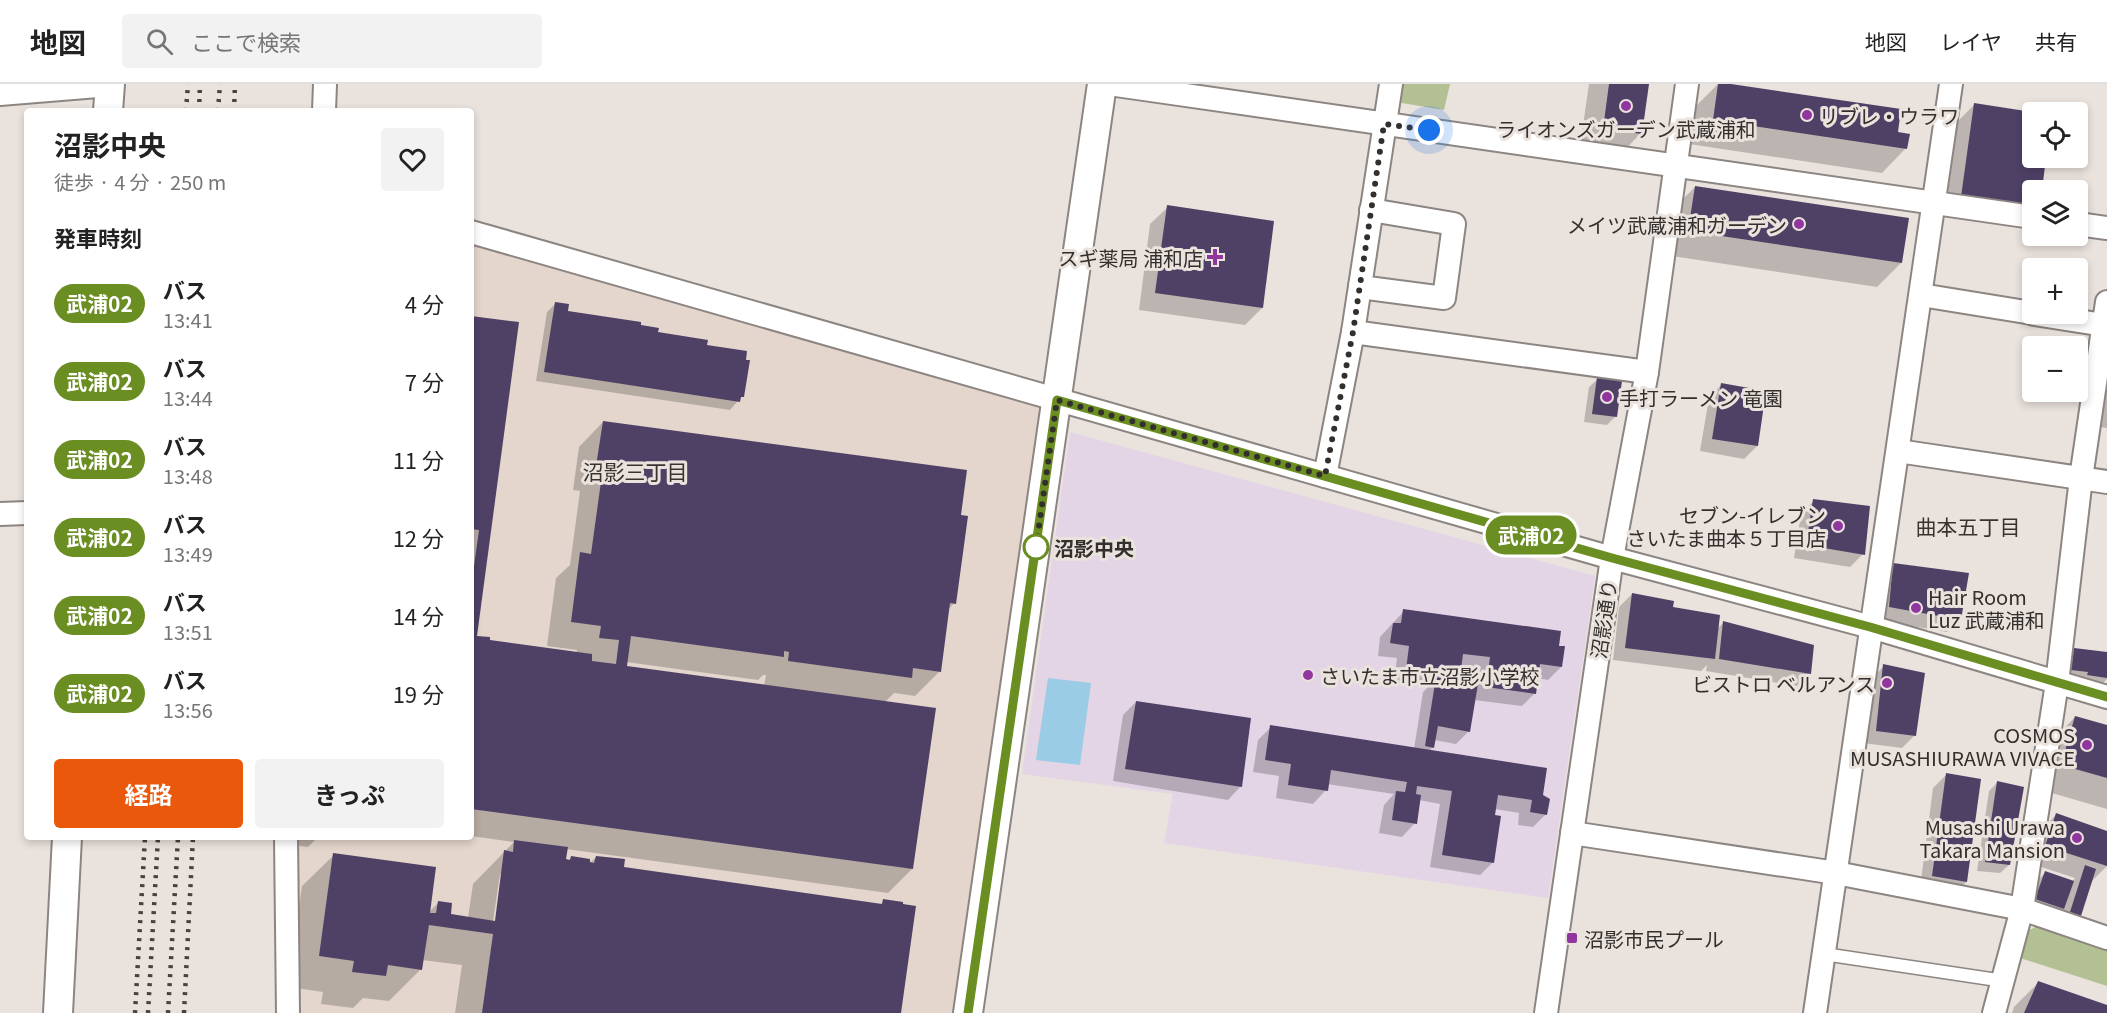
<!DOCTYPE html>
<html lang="ja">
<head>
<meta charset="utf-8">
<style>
  body { margin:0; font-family:Georgia,"Noto Sans JP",serif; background:#f2f2f2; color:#222; height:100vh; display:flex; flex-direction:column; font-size:22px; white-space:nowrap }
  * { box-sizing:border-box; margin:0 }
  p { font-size:20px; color:#767676 }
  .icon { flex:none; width:33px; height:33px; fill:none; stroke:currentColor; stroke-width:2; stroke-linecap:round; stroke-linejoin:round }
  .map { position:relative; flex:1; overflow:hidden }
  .details { position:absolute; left:24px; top:24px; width:450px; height:732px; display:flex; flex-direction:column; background:#fff; border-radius:6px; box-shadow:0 3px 9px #0003 }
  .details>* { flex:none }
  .badge { padding:0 12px; border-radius:20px; font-size:21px; line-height:39px }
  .buttons { position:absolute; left:2022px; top:18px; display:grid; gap:12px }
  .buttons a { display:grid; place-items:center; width:66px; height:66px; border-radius:6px; background:#fff; box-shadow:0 3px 9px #0003; font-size:30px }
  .you { position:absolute; width:30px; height:30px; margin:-15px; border:4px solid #fff; border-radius:50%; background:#1a73e8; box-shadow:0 0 0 9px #1a73e833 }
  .map>.badge { position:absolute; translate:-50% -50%; box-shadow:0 0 0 3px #fff }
  h2 { padding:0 30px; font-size:22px; line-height:54px }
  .round { display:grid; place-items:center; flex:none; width:63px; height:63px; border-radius:6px; background:#f2f2f2 }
  .head { display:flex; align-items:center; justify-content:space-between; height:102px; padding:0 30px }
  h1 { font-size:28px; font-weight:700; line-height:45px }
  .button { display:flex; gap:12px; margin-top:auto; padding:12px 30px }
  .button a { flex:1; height:69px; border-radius:6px; background:#ea580c; color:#fff; font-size:24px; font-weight:700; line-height:69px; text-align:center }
  .button a+a { background:#f2f2f2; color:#222 }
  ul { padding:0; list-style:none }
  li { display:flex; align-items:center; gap:18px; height:78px; padding:0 30px }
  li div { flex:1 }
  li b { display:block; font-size:22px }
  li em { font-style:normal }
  li .badge { min-width:66px; font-weight:700; text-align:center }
  header { display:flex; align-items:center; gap:36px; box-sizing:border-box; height:84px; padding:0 30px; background:#fff; border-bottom:2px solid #e0e0e0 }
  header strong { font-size:28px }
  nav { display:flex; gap:33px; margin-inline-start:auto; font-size:21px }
  .search { width:420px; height:54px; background:#f2f2f2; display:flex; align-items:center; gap:15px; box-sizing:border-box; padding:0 21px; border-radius:6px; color:#767676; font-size:22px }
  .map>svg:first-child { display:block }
</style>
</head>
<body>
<header>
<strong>地図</strong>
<div class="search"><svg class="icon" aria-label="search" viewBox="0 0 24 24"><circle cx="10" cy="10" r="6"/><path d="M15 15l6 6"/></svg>ここで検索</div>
<nav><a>地図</a><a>レイヤ</a><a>共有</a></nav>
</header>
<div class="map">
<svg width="2107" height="929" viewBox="0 0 2107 929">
  <rect width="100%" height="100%" fill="#eae2dd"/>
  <path fill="#e4d6cc" d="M471,148L1057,316L968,929H288L292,753H471Z"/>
  <path fill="#e3d4e6" d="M1070,348L1595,492L1548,814L1164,759L1173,710L1022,690Z"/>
  <g fill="#b3c093">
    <path d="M1399,0H1450L1444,26L1396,18Z"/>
    <path d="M2044,839L2107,861V902L2017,873L2023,849Z"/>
  </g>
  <path fill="#9acce6" d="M1048,594L1091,599L1080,681L1036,676Z"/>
  <g fill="#0003" fill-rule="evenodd">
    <path d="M1589,0H1648L1641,49L1617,74L1579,69Z"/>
    <path d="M1718,0L1896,50L1906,64L1882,89L1689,60L1694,24Z"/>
    <path d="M1975,20L2032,29V74H2045L2041,106H2032V130H1945L1958,37Z"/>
    <path d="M1695,103L1901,179L1877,203L1665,171L1671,127Z"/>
    <path d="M1168,123L1262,224L1245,241L1139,226L1150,140Z"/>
    <path d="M556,219L566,228L639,242L657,249L705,262L742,312L730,326L536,297L547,228Z"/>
    <path d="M471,233L518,240L475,553L488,558L576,570L577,566L547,562L556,494L570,481L580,407L573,406L579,363L603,338L959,433L954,519L948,526L939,588L915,612L894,609L885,618L912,785L888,809L566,765L564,776L568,777L571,774L588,781L596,773L622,784L880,821L884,817L899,929H455L462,881L422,876L421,885L389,917L363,914L353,924L321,920L323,908L288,903L302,802L334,771L428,829L438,819L450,832L468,834L473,800L514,758L471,752ZM626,578L758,596L763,591H766L764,602L626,583ZM500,790H503L495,844H492Z"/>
    <path d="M2107,285V344L2100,343Z"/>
    <path d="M1598,295L1616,332L1607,341L1584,338L1589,303Z"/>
    <path d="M1722,300L1757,362L1744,375L1700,367L1709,314Z"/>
    <path d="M1814,417L1863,470L1850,483L1794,474L1801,430Z"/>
    <path d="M1894,481L1960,535L1947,548L1876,536L1881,494Z"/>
    <path d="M1632,510L1672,524L1717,545L1724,538L1810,589L1797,602L1706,587L1707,581L1701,587L1613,576L1619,523Z"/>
    <path d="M1404,527L1558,563L1561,583L1548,596L1537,594L1535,609L1522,622L1474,616L1469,647L1456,660L1434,656L1433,663L1429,667L1542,712L1546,730L1533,743L1518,741L1519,729L1495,725L1493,778L1480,791L1430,783L1440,720L1419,716L1415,739L1402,753L1379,749L1384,721L1394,710L1327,700L1326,706L1313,720L1276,714L1279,692L1253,688L1258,656L1271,643L1414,665L1423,608L1428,603L1394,598L1397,574L1378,572L1380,553ZM1459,584L1478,586L1476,601L1453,597L1458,592Z"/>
    <path d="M2075,565L2107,570V595L2095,607L2075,604L2062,578Z"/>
    <path d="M1884,582L1915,651L1902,664L1863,659L1871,595Z"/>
    <path d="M1136,618L1241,702L1228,716L1113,697L1123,631Z"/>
    <path d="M2075,633L2107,642V725L2038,705L2051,658Z"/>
    <path d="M1946,691L1966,798L1953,811L1920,804L1933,704Z"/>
    <path d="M1997,699L2009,781L2000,789L1977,787L1989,707Z"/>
    <path d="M2056,731L2107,748V782L2090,799L2080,831L2067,844L2058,841L2064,823L2054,833L2028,824L2037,797L2045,789L2072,798L2075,794L2029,779L2039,748Z"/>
    <path d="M277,753H318L308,763L276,759Z"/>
    <path d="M2038,899L2107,923V929H2012L2014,923Z"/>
  </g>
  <g fill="#4f4166">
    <path d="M1609,0H1649L1642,50L1603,45Z"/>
    <path d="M1718,0H1731L1901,25L1898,48L1910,50L1907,65L1713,36Z"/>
    <path d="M1974,19L2032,28V74H2046L2042,106H2032V123L1961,113Z"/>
    <path d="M1695,102L1909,134L1902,179L1688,147Z"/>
    <path d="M1167,121L1274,137L1263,224L1155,209Z"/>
    <path d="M555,218L569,220L568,227L641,238V241L659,244L658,248L708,256L707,261L747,267L746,276H750L744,313H741L740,318L544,288Z"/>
    <path d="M471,232L519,238L477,552L490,553V556L592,570V577L616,580L619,556L599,554L601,542L571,538L580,468L591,470L603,383L596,382L603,337L967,386L961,431L968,432L956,520L950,519L941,588L913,584L912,594L788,577L789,568L784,567V573L631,552L627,582L936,624L913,785L471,725V504L479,446L471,445Z"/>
    <path d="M1597,293L1622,297L1617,333L1592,330Z"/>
    <path d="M1721,299L1766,307L1758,362L1712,355Z"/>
    <path d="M1813,415L1870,422L1865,471L1806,461Z"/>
    <path d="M1893,479L1969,489L1961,536L1889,523Z"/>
    <path d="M1632,509L1674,517L1673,523L1720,531L1715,575L1625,564Z"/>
    <path d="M1403,525L1561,547L1559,562H1565L1562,583L1540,580L1536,610L1486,603L1490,573L1463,570L1460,593L1406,586L1409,562L1390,559L1393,539H1401Z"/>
    <path d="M1723,537L1814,561L1811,590L1719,575Z"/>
    <path d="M2074,564L2107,568V594L2087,591L2088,588L2071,586Z"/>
    <path d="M1883,580L1925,589L1916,652L1876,647Z"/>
    <path d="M1436,593L1478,600L1470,648L1438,642L1434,664L1425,662Z"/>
    <path d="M1136,617L1251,634L1242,703L1125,685Z"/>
    <path d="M2075,632L2107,641V694L2061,681Z"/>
    <path d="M1270,641L1547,684L1543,711L1550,715L1547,731L1530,728L1532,716L1498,711L1495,731L1501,732L1494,779L1442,771L1452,707L1417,702L1416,710L1421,711L1417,740L1392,736L1396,707L1405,708L1407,698L1331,686L1328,707L1288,701L1291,680L1265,676Z"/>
    <path d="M1946,689L1981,695L1967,798L1932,792Z"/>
    <path d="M1997,697L2024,703L2010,781L1985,778Z"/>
    <path d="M2056,729L2107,747V782L2045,762Z"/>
    <path d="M514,756L568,763L566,775L570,776L571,772L590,775V778L594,779L596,772L625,775L624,783L882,820L883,815L903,818V820L916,822L901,929H482L493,850L429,841L422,886L388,881L386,892L352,888L354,877L319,872L333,769L436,783L430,829H436L438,817L452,819L451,830L495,837L504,766L513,768Z"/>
    <path d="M2085,781L2096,785L2081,832L2070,828Z"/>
    <path d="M2045,787L2074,797L2064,825L2035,815Z"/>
    <path d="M2038,897L2107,921V929H2024Z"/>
  </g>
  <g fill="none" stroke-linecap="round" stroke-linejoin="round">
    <defs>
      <path id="service" d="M1824,870L2004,897"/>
      <g id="minor">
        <path d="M1109,0L2032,133"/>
        <path d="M0,10L110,1"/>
        <path d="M324,27L325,0"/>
        <path d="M2078,140L2107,144"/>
        <path d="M471,148L1612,474L1871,543L2107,613"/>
        <path d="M1360,203L1444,214L1454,140L1371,126"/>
        <path d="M1921,211L2032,229"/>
        <path d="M2034,230L2104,241"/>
        <path d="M1353,248L1647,288"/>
        <path d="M1898,367L2107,398"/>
        <path d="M1325,392L1353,248L1391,0"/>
        <path d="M0,430L27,429"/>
        <path d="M1572,749L1836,789L2022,825L2107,854"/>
        <path d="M286,753L288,929"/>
        <path d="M1546,929L1612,474L1647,288L1687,0"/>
        <path d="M1815,929L1951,0"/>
        <path d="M1994,929L2022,825L2057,599L2081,394L2107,218"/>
      </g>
      <g id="tertiary">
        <path d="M108,27L110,0"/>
        <path d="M58,929L67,753"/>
        <path d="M968,929L1102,0"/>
      </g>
    </defs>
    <use href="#service" stroke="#8c8581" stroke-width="15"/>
    <use href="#minor" stroke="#8c8581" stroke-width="26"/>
    <use href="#tertiary" stroke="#8c8581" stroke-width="32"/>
    <use href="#service" stroke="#fff" stroke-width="12"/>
    <use href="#minor" stroke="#fff" stroke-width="22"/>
    <use href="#tertiary" stroke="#fff" stroke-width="28"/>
    <g stroke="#474341" stroke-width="4.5" stroke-dasharray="3 6" stroke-linecap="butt">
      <path d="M186,27L188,0"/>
      <path d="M199,27L200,0"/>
      <path d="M218,27L220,0"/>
      <path d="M234,27L235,0"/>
      <path d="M135,929L145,753"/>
      <path d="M148,929L158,753"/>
      <path d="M168,929L178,753"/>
      <path d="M184,929L193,753"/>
    </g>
  </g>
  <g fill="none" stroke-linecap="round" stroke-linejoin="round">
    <defs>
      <path id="line" d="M968,929L1057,316L1612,474L1870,543L2107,613"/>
    </defs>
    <use href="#line" stroke="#fff" stroke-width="14"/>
    <use href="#line" stroke="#6b8e23" stroke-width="9"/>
    <path stroke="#322f2d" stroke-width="6" stroke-dasharray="0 10.8" d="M1036,463L1057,316L1325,392L1353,248L1384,40L1429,46"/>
  </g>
  <g fill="#91359f" stroke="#eae2dd" stroke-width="2">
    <circle cx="1626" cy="22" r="6"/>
    <circle cx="1807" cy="31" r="6"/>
    <circle cx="1799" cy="140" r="6"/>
    <path d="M1212 164h6v6h6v6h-6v6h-6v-6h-6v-6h6z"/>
    <circle cx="1607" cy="313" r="6"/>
    <circle cx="1838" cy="442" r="6"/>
    <circle cx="1916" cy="524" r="6"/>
    <circle cx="1308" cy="591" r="6"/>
    <circle cx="1887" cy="599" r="6"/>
    <circle cx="2087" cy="661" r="6"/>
    <circle cx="2077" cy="754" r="6"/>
    <rect x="1566" y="848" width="12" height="12" rx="3"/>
  </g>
  <circle fill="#fff" stroke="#6b8e23" stroke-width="3" cx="1036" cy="463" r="12"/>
  <g text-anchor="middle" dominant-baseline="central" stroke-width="6" stroke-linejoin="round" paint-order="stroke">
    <g font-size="20" fill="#322f2d" stroke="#eae2dd" text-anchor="end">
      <text x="1819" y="31" text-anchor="start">リブレ・ウラワ</text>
      <text x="1626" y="44" text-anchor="middle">ライオンズガーデン武蔵浦和</text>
      <text x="1787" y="140">メイツ武蔵浦和ガーデン</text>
      <text x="1203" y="173">スギ薬局 浦和店</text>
      <text x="1619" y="313" text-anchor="start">手打ラーメン 竜園</text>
      <text x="1826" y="430">セブン-イレブン<tspan x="1826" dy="23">さいたま曲本５丁目店</tspan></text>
      <text x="1928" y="512" text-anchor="start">Hair Room<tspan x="1928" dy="23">Luz 武蔵浦和</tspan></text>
      <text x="1320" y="591" text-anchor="start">さいたま市立沼影小学校</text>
      <text x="1875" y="599">ビストロ ベルアンス</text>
      <text x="2075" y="650">COSMOS<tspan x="2075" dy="23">MUSASHIURAWA VIVACE</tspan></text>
      <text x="2065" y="742">Musashi Urawa<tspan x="2065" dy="23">Takara Mansion</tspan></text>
      <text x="1584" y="854" text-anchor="start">沼影市民プール</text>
    </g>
    <g font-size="20" font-weight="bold" fill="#322f2d" stroke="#eae2dd" text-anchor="start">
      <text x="1054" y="463">沼影中央</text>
    </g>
    <g font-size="20" fill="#322f2d" stroke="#eae2dd">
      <text transform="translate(1603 535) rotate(-82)">沼影通り</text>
    </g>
    <g font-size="21" fill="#39332f" stroke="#eae2dd">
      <text x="635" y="387">沼影三丁目</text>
      <text x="1968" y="442">曲本五丁目</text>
    </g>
  </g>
</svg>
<div class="buttons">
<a><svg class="icon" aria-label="locate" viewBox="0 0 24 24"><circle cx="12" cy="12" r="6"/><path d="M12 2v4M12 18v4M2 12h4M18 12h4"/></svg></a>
<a><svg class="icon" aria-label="layers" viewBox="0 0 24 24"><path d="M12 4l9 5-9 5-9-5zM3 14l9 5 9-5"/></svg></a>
<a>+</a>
<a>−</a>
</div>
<div class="you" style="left:1429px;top:46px"></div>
<b class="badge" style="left:1531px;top:451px;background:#6b8e23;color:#fff">武浦02</b>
<section class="details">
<div class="head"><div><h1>沼影中央</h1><p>徒歩 · 4 分 · 250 m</p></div><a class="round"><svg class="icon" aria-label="heart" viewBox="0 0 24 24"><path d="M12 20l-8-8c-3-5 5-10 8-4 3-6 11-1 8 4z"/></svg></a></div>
<h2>発車時刻</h2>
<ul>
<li><span class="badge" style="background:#6b8e23;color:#fff">武浦02</span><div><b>バス</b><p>13:41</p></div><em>4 分</em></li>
<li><span class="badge" style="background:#6b8e23;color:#fff">武浦02</span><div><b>バス</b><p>13:44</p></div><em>7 分</em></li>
<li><span class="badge" style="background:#6b8e23;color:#fff">武浦02</span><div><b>バス</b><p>13:48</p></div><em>11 分</em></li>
<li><span class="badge" style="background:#6b8e23;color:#fff">武浦02</span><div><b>バス</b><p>13:49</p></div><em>12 分</em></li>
<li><span class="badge" style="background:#6b8e23;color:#fff">武浦02</span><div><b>バス</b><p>13:51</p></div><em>14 分</em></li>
<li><span class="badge" style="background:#6b8e23;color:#fff">武浦02</span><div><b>バス</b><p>13:56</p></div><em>19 分</em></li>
</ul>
<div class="button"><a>経路</a><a>きっぷ</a></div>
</section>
</div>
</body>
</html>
